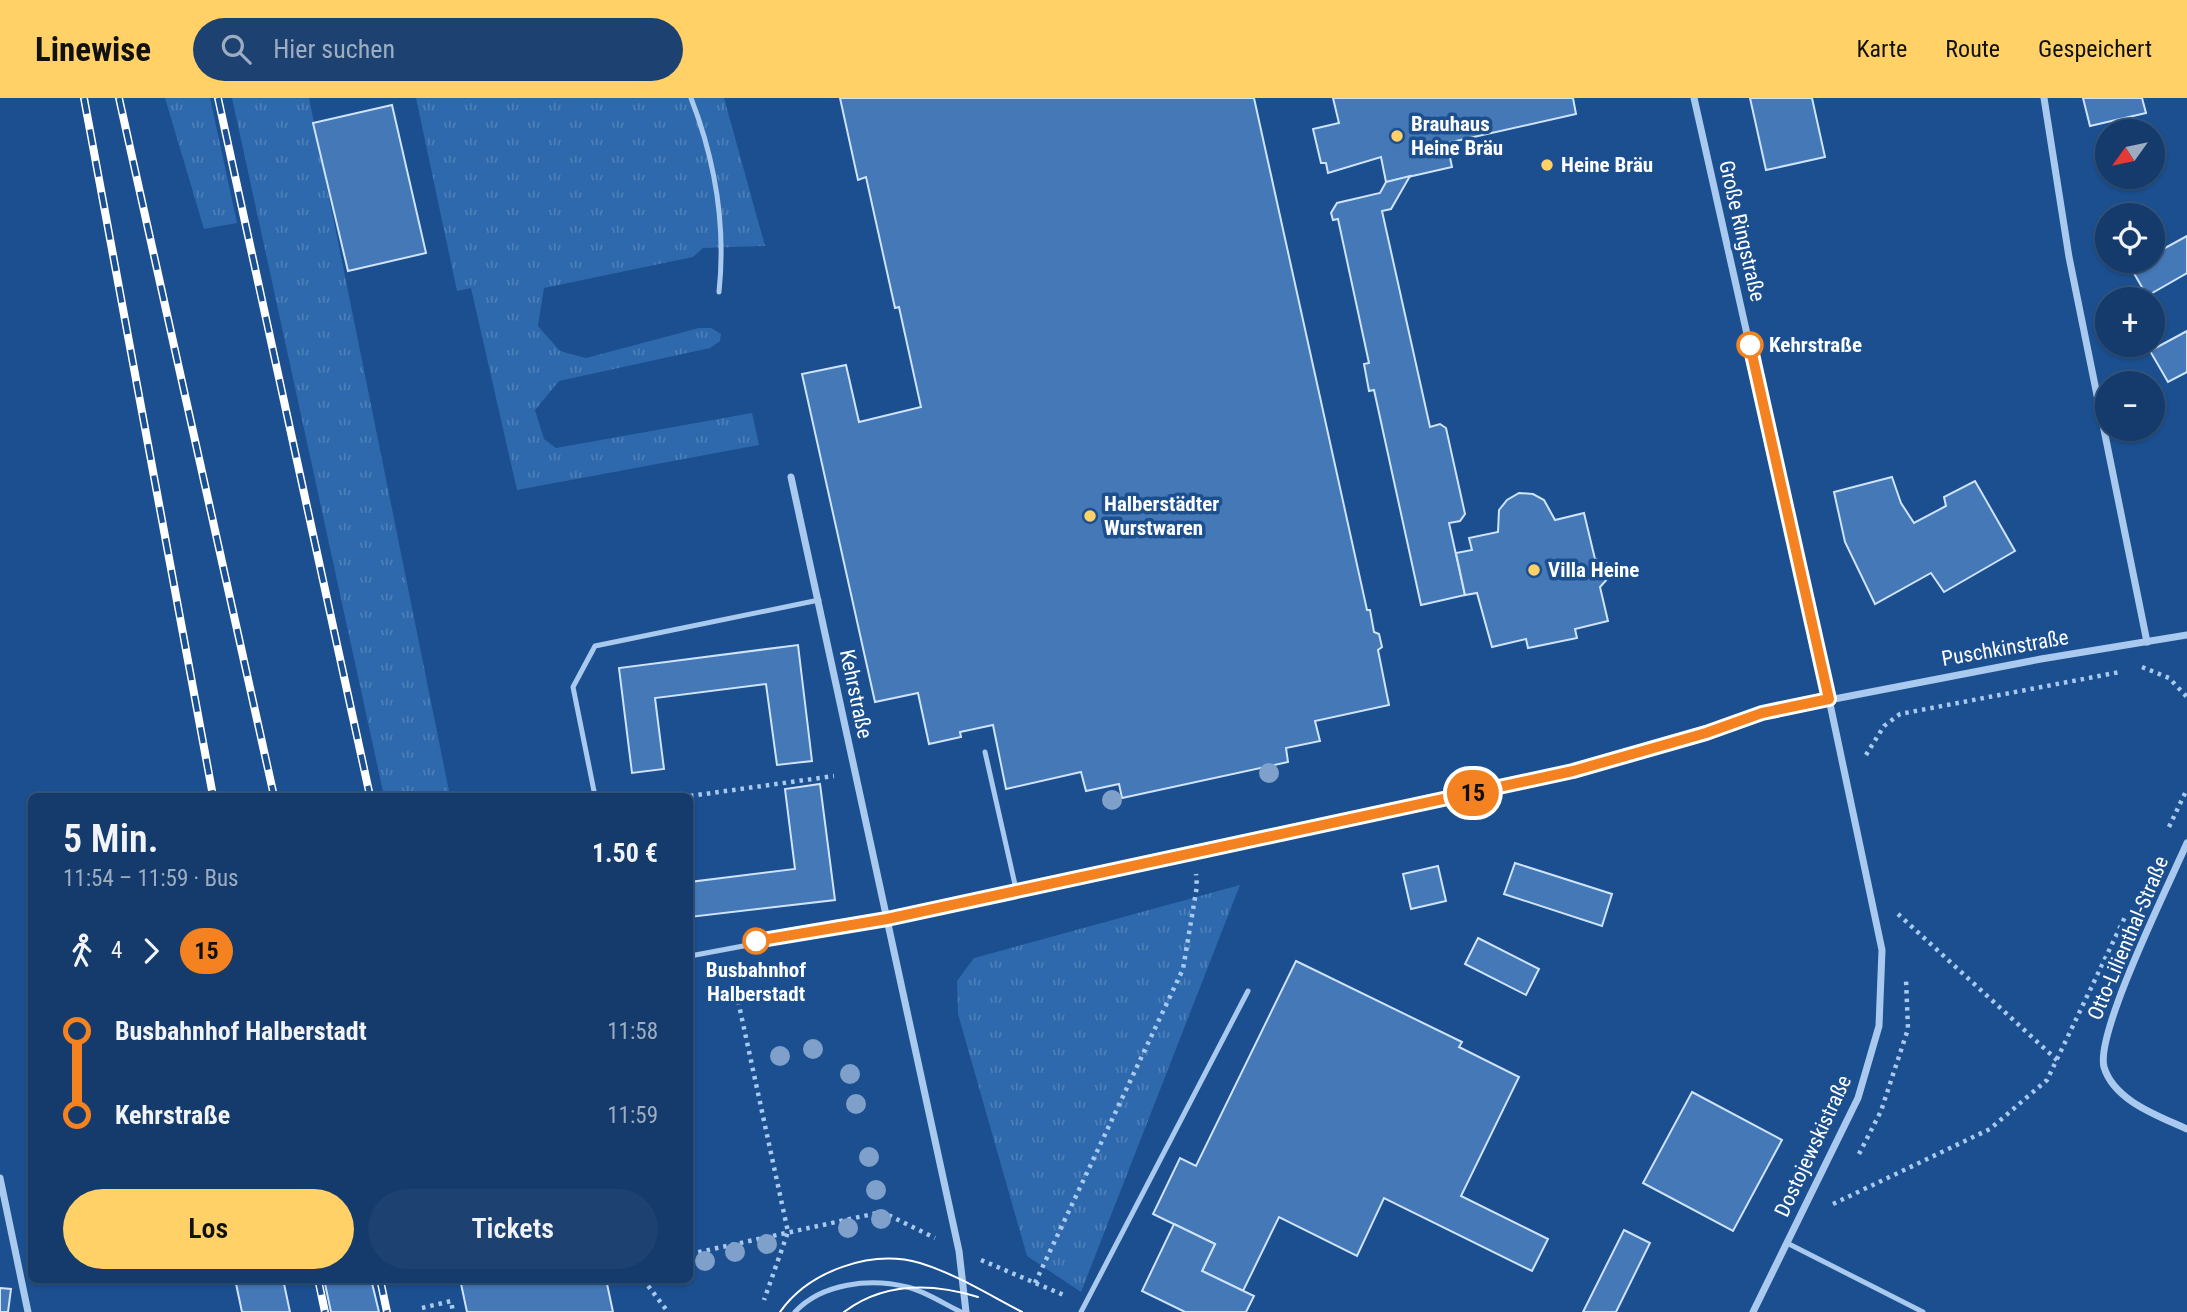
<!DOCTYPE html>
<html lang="de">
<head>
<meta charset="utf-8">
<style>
  body { margin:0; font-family:"Roboto Condensed",sans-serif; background:#1d4271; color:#f1f3f6; height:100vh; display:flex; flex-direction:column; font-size:26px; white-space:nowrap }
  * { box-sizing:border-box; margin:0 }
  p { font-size:23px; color:#9dadc1 }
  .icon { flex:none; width:38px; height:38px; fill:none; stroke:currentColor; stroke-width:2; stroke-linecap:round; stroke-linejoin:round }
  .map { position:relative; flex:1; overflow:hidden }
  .sheet { position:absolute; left:28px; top:695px; width:665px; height:490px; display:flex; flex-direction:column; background:#143b6b; border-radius:10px; box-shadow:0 2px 5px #0004,0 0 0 2px #33557e }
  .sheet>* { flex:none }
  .badge { padding:0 14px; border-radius:23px; font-size:24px; line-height:46px }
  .needle { width:46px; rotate:237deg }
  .controls { position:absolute; left:2095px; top:21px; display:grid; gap:14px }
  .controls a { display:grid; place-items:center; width:70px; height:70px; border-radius:50%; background:#143b6b; box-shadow:0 2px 5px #0004,0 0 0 2px #33557e; font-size:35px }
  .map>.badge { position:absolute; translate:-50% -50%; box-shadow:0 0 0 4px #fff }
  .legs { display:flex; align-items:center; gap:10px; height:77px; padding:0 35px; font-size:23px }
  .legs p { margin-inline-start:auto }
  .headline { display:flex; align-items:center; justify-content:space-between; height:119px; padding:0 35px }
  h1 { font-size:38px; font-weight:600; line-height:52px }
  .primary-button { display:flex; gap:14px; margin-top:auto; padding:14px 35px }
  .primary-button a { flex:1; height:80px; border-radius:42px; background:#ffd166; color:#111; font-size:28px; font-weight:600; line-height:80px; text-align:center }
  .primary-button a+a { background:#1d4271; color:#f1f3f6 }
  ul { padding:0 35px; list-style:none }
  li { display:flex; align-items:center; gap:24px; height:84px; font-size:26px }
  li i { display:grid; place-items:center; width:10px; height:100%; margin:0 9px; background:currentColor }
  li i::after { content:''; width:18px; height:18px; margin:-9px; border:5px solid; border-radius:50%; background:#143b6b }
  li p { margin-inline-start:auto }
  li:first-child i { background:linear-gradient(#0000 50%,currentColor 0) }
  li:last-child i { background:linear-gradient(currentColor 50%,#0000 0) }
  header { display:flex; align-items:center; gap:42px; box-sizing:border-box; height:98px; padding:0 35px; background:#ffd166; color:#111 }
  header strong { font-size:33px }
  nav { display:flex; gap:38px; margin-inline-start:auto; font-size:24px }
  .search { width:490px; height:63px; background:#1d4271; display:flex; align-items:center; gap:18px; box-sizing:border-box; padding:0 24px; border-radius:38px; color:#9dadc1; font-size:26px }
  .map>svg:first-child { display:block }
</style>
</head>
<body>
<header>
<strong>Linewise</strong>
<div class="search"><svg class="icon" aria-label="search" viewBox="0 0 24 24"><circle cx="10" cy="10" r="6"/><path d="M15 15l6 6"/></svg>Hier suchen</div>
<nav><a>Karte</a><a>Route</a><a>Gespeichert</a></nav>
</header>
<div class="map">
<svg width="2187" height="1214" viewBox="0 0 2187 1214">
  <defs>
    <pattern id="grass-tufts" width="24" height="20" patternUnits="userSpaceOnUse" patternTransform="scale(1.75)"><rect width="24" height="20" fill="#2e69ad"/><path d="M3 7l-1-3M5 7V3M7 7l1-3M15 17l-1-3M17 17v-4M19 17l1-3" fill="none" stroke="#4d80b9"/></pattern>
  </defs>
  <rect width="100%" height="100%" fill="#1b4f8f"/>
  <g fill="url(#grass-tufts)">
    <path d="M165,0H210L237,125L204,131Z"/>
    <path d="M232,0H309L450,698H384Z"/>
    <path d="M416,0H724L765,148L703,150L693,159L544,190L538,228L560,253L586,260L699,230H711L721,236L720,243L710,250L559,283L535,312L544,341L556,350L752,315L759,347L517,392L471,190L457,193Z"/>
    <path d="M1240,787L1081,1194L1027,1158L958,916L957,883L974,860Z"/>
  </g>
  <g fill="#4478b7" stroke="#cfe3fa" stroke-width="2">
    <path d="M840,0H1254L1367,512H1370L1374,534L1379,536L1382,549L1378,552L1389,607L1315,623L1320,643L1286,650L1288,664L1122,700L1119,686L1086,693L1081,674L1006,691L993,627L960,634L961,639L929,646L918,595L875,604L802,276L846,267L859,324L921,309L899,209L895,210L866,79L858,82Z"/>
    <path d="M1333,0H1573L1576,16L1447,45L1452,69L1386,84L1381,59L1328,75L1326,65H1321L1313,31L1339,25Z"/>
    <path d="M1750,0H1812L1825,59L1766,72Z"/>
    <path d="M2083,0H2142L2146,15L2090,28Z"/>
    <path d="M392,7L426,155L348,173L313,25Z"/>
    <path d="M1410,78L1391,111L1382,113L1430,329L1440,326L1446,330L1465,416L1460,423L1449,425L1465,497L1421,507L1374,292L1369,293L1364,266L1369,265L1338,121L1333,122L1331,115L1337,105L1380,95L1386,84Z"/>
    <path d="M2187,138V175L2147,198L2131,170L2143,163H2152V157Z"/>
    <path d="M2187,233V274L2168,284L2150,253Z"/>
    <path d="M1892,379L1901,405L1914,425L1946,408L1944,399L1975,383L2015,453L1944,494L1931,475L1875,506L1845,444L1834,394Z"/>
    <path d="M1519,395L1533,396L1544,402L1555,422L1584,415L1595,461L1608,466L1610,478L1600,489L1608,523L1575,531L1577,540L1528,550L1526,541L1492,549L1477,495L1465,497L1456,455L1472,452L1469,440L1498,434L1499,412L1507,402Z"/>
    <path d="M798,547L812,663L777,667L766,586L655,600L664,671L632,675L619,570Z"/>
    <path d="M820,686L835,802L690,819V784L795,771L785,691Z"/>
    <path d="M1515,765L1612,796L1602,828L1504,796Z"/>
    <path d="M1438,768L1446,803L1411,811L1403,776Z"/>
    <path d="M1478,840L1539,871L1526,897L1465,866Z"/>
    <path d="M1296,863L1462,944L1459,949L1519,979L1461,1098L1548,1141L1532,1173L1384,1100L1357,1158L1279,1119L1243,1193L1202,1173L1215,1146L1153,1116L1180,1060L1196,1068Z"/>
    <path d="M1692,994L1782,1042L1733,1133L1643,1085Z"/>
    <path d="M1174,1126L1215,1146L1202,1173L1254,1198L1246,1214H1185L1142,1193Z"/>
    <path d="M1624,1132L1650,1145L1616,1214H1583Z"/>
    <path d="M235,1181H283L290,1214H242Z"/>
    <path d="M324,1181H371L379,1214H331Z"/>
    <path d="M460,1181H606L613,1214H467Z"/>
    <path d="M0,1190L11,1191L8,1214H0Z"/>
  </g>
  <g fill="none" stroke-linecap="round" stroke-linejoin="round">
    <g stroke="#a9c9ee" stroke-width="4.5" stroke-dasharray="3.5 5" stroke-linecap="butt">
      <path d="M2142,569L2169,580L2187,599"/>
      <path d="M1866,657L1884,628L1900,616L2120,574"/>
      <path d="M690,698L834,678"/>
      <path d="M2169,729L2187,691"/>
      <path d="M1898,816L2057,962"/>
      <path d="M731,870L788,1134L764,1202"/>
      <path d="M1859,1056L1881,1013L1908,931L1906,882"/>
      <path d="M1833,1106L1990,1031L2047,982L2125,819"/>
      <path d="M690,1156L882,1114L935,1140"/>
      <path d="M981,1162L1066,1198"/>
      <path d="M643,1181L668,1214"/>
      <path d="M1035,1185L1183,871L1197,788L1196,776"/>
      <path d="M422,1210L451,1203L453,1214"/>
    </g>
    <g stroke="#a9c9ee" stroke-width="5">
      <path d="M691,0C715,62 726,128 719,194"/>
      <path d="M985,654L1016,791"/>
      <path d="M595,698L573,589L595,548L819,502"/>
      <path d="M690,858L887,821"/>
      <path d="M1787,1145L1923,1214"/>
      <path d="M795,1214C822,1185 870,1180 907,1189C925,1193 944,1206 961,1214"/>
      <path d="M1081,1214L1248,893"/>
    </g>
    <g stroke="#a9c9ee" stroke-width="7">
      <path d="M1694,0L1829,601L1882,852L1879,928L1858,1000L1753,1214"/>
      <path d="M2044,0L2069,159L2147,544"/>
      <path d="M791,379L959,1153L966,1214"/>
      <path d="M2187,745C2170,784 2095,935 2104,969C2114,1003 2159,1018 2187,1031"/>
      <path d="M887,821L1596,667L1706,635L1762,615L2041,561L2187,537"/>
      <path d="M0,1080L28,1214"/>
    </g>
    <g stroke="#fff" stroke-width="2">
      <path d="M780,1214C809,1173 871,1151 920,1165C956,1176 989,1197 1022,1214"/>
      <path d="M844,1214C884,1184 932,1185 978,1199"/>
    </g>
    <defs>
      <g id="rail">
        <path d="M84,0L213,698"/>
        <path d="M119,0L274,698"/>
        <path d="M218,0L370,698"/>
        <path d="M318,1181L325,1214"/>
        <path d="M380,1181L387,1214"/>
      </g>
    </defs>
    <use href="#rail" stroke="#fff" stroke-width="8"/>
    <use href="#rail" stroke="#1b4f8f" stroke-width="5" stroke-dasharray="16" stroke-linecap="butt"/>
  </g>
  <g fill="#7ea0ca">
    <circle cx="1269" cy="675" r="10"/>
    <circle cx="1112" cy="702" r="10"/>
    <circle cx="813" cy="951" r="10"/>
    <circle cx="780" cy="958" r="10"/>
    <circle cx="850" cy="976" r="10"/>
    <circle cx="856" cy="1006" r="10"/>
    <circle cx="869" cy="1059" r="10"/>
    <circle cx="876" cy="1092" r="10"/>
    <circle cx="881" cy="1121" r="10"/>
    <circle cx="848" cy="1130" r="10"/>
    <circle cx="767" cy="1146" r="10"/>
    <circle cx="735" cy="1154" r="10"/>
    <circle cx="705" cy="1163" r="10"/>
  </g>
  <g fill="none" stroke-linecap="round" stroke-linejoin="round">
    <defs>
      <path id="line-1" d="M756,843L887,821L1573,673L1706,635L1762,615L1829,601L1750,247"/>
    </defs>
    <use href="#line-1" stroke="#fff" stroke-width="16"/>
    <use href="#line-1" stroke="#f58220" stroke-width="10"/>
  </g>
  <g fill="#ffd166" stroke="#1b4f8f" stroke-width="2.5">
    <circle cx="1397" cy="38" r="7"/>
    <circle cx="1547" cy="67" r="7"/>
    <circle cx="1090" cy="418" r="7"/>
    <circle cx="1534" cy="472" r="7"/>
  </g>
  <g fill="#fff" stroke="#f58220" stroke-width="3.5">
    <circle cx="1750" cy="247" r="12"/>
    <circle cx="756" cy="843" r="12"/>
  </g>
  <g text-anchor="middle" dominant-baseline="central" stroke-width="7" stroke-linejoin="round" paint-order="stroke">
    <g font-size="21" font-weight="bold" fill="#fff" stroke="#1b4f8f" text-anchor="start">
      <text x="1411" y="26">Brauhaus<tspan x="1411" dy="24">Heine Bräu</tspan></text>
      <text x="1561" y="67">Heine Bräu</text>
      <text x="1104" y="406">Halberstädter<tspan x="1104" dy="24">Wurstwaren</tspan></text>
      <text x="1548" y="472">Villa Heine</text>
    </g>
    <g font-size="21" fill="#fff" stroke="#1b4f8f">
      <text transform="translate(1742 133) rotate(77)">Große Ringstraße</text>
      <text transform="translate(2005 550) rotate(-10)">Puschkinstraße</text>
      <text transform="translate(856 596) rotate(78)">Kehrstraße</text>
      <text transform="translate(2128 840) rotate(-67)">Otto-Lilienthal-Straße</text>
      <text transform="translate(1813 1048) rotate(-65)">Dostojewskistraße</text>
    </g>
    <g font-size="21" font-weight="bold" fill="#fff" stroke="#1b4f8f" text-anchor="start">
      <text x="1769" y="247">Kehrstraße</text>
      <text x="756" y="872" text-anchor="middle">Busbahnhof<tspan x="756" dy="24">Halberstadt</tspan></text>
    </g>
  </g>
</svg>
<div class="controls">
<a><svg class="needle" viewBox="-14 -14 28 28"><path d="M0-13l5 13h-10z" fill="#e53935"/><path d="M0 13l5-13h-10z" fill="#9dadc1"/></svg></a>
<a><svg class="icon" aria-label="locate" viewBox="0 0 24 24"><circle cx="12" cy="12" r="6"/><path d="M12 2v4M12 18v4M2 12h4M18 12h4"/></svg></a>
<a>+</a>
<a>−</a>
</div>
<b class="badge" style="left:1473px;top:695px;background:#f58220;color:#111">15</b>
<section class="sheet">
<div class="headline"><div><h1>5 Min.</h1><p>11:54 – 11:59 · Bus</p></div><b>1.50 €</b></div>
<div class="legs"><svg class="icon" aria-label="walk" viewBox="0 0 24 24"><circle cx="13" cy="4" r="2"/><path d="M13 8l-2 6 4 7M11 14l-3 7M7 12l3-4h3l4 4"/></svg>4<svg class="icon" aria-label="forward" viewBox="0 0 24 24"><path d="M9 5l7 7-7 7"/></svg><b class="badge" style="background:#f58220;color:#111">15</b></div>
<ul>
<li><i style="color:#f58220"></i><b>Busbahnhof Halberstadt</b><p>11:58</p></li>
<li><i style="color:#f58220"></i><b>Kehrstraße</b><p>11:59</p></li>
</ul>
<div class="primary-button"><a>Los</a><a>Tickets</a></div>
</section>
</div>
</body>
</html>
